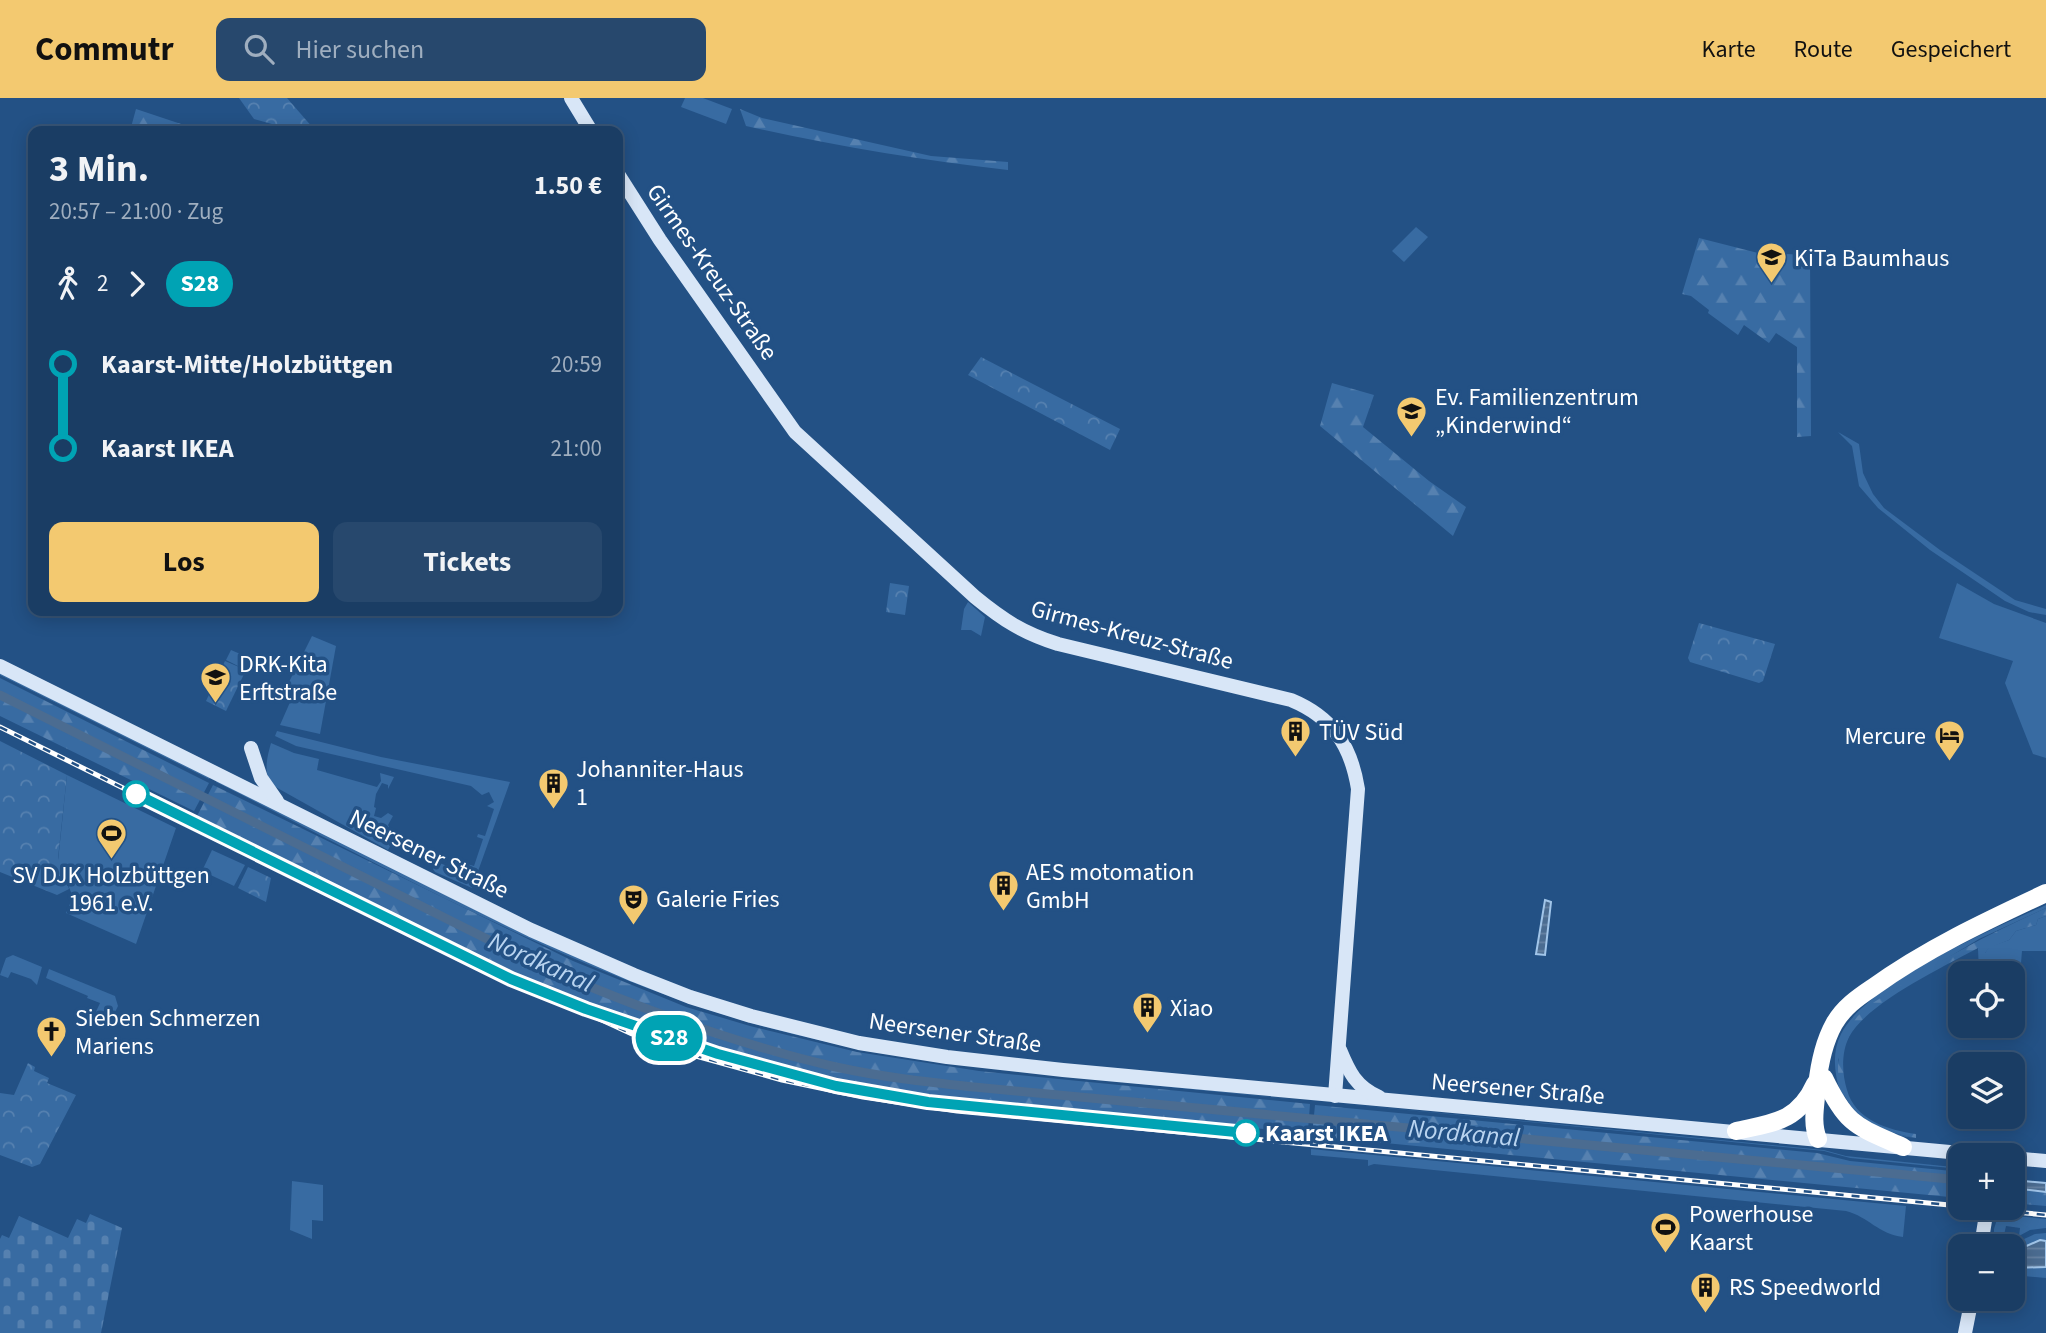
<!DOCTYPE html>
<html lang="de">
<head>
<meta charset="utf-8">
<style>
  body { margin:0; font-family:"Source Sans 3",sans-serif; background:#27486d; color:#f1f3f6; height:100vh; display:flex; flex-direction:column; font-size:26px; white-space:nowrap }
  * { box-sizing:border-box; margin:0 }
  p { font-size:23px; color:#9faebf }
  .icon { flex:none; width:38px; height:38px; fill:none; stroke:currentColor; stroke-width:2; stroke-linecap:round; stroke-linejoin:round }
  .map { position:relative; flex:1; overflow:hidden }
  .panel { position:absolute; left:28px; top:28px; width:595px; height:490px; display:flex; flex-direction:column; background:#1a3d64; border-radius:14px; box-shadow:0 4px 18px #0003,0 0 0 2px #385678 }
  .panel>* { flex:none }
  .badge { padding:0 14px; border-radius:23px; font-size:24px; line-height:46px }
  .fabs { position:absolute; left:1948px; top:863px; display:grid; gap:14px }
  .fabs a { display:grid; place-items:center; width:77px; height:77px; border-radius:14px; background:#1a3d64; box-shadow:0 4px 18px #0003,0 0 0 2px #385678; font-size:35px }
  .map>.badge { position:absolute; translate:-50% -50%; box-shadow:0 0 0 4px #fff }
  .legs { display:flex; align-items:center; gap:10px; height:77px; padding:0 21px; font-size:23px }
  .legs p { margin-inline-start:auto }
  .headline { display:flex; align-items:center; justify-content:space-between; height:119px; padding:0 21px }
  h1 { font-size:38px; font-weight:700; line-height:52px }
  .cta { display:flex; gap:14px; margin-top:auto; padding:14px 21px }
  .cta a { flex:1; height:80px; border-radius:14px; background:#f3c970; color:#111; font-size:28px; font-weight:700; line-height:80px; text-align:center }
  .cta a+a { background:#27486d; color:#f1f3f6 }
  ul { padding:0 21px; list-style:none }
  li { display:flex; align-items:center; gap:24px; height:84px; font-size:26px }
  li i { display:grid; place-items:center; width:10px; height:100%; margin:0 9px; background:currentColor }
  li i::after { content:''; width:18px; height:18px; margin:-9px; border:5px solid; border-radius:50%; background:#1a3d64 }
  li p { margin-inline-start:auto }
  li:first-child i { background:linear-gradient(#0000 50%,currentColor 0) }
  li:last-child i { background:linear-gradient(currentColor 50%,#0000 0) }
  header { display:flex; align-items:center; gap:42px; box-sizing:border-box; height:98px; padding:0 35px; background:#f3c970; color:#111 }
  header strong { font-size:33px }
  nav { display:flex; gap:38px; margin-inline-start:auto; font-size:24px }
  .search { width:490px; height:63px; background:#27486d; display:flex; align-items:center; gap:18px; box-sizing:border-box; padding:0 24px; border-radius:14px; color:#9faebf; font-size:26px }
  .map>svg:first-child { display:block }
</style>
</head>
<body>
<header>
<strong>Commutr</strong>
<div class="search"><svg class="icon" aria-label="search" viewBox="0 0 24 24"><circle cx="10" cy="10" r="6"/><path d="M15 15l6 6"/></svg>Hier suchen</div>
<nav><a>Karte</a><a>Route</a><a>Gespeichert</a></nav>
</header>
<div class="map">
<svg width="2046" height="1235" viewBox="0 0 2046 1235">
  <defs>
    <pattern id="forest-firs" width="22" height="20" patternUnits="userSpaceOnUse" patternTransform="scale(1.75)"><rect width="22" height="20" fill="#386ba2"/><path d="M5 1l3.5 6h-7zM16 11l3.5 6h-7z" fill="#5681b0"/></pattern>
    <pattern id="cemetery-stones" width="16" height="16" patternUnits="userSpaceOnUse" patternTransform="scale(1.75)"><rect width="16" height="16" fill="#386ba2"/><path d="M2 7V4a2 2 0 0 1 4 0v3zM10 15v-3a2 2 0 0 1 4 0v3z" fill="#5681b0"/></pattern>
    <pattern id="park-crowns" width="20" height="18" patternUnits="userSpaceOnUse" patternTransform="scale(1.75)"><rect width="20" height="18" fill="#386ba2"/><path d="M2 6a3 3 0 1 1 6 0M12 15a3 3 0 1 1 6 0" fill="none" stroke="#5681b0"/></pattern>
    <pattern id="water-rules" width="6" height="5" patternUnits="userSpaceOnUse" patternTransform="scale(1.75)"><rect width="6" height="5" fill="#4b6c91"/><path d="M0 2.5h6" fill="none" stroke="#6682a2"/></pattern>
  </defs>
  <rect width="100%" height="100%" fill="#235185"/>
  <g fill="#386ba2">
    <path d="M685,0H703L732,11L726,26L681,9Z"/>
    <path d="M1416,129L1428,139L1404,164L1392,153Z"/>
    <path d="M1838,334L1859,346L1863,375L1873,396L1884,410L1940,452L2015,502L2046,511V517L2029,514L2005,503L1930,452L1878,410L1859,388L1852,348Z"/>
    <path d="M1957,485L1994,506L2046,525V660L2033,656L2005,585L2013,563L1939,540Z"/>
    <path d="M968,504L985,519L981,538L971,532H961L964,511Z"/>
    <path d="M312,538L336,548L320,636L280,627L291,602L282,598Z"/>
    <path d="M231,552L245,558L240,569L226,562Z"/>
    <path d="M0,574L211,679L209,681L0,577Z"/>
    <path d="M277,633L381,659L510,684L472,790L435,774L433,771L437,764L455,771L467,766L474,768L483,741L477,739L478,736L485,738L494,711L487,708L494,704L489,694L482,697L471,688L296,648L275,638Z"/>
    <path d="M271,645L294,655L319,661L317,672L377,689L381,683L380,675L394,679L388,691V687L382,685L376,696L374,709L376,710L374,718L381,720L388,715L393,718L388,727L395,739L388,752L272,687C263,675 267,659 271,645Z"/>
    <path d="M67,677L176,730L136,846L66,815L73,799L58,763Z"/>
    <path d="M217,682L526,837L631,882L979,968L1309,1003C1230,995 1151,987 1073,979C964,968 854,955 748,924C561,869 390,771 216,684Z"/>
    <path d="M212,752L245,767L234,788L202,773Z"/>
    <path d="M2046,807V810L1979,841L1878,902L1859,917L1838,962L1845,1001L1864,1021L1896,1036L1916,1040C1885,1037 1850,1025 1840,993C1834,974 1832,954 1841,936C1866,886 1994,830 2046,807Z"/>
    <path d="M2046,818V853H2022L2019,890L2013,891L2012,875H1985V855L1989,849L2009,842L2016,833L2036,827L2038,821Z"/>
    <path d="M13,857L42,869L37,887L31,881L11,874L8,880L0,877L6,860Z"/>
    <path d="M49,871L115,898L118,908L110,925L94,918L100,905L87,900L88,898L46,880Z"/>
    <path d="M1315,1003L1824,1052L1846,1058L1953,1069L1960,1071L1850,1060L1824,1053Z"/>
    <path d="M1311,1051L1906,1108L1903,1139C1878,1136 1869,1119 1846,1113L1374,1066L1368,1068V1062L1311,1057Z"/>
    <path d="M292,1083L323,1087V1123L312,1122V1141L290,1132Z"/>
    <path d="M2005,1117L2046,1121V1130L2030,1132L2019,1138L2020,1130L2006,1128L2003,1142H1994V1131L1997,1121L2005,1122Z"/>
    <path d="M2046,1135V1180L2013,1177L2012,1148H1993L2013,1146L2035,1136Z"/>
  </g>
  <g fill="url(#forest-firs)">
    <path d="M136,11L202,33H130Z"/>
    <path d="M740,11L762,20L931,58L1008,64V72C920,62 833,48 746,28Z"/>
    <path d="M1699,140L1758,155L1810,157L1811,338L1797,339V249L1776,235L1769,245L1744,227L1738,237L1708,215L1709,212L1691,198L1682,196Z"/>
    <path d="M1332,285L1374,297L1363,329L1429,383L1466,409L1453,438L1320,328Z"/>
    <path d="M0,580L209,685L194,713L0,618Z"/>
    <path d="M213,687L573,863L686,909L750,928L857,954L979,973L1310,1006L1308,1032L1269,1029L1264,1031L1166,1021L1165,1025L973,1006L891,995L782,972L690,945L556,894L196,720Z"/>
    <path d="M2046,810V818L2038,821L2036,827L2016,833L2009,842L1989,850L1985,855V875H1979L1978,850C1943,869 1867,905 1849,939C1841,955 1842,976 1847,992C1855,1022 1888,1032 1916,1036V1040C1884,1034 1852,1022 1841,989C1833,965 1842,939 1857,919C1868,906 1886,897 1900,888C1947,858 1995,833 2046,810Z"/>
    <path d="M1315,1007L1817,1055L1850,1063L1952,1073L1960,1076V1100L1312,1038Z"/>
    <path d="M2013,1090L2046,1094V1108L2013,1105Z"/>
  </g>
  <path fill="url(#cemetery-stones)" d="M90,1116L122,1130L101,1235H0V1141L2,1137L9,1140L19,1118L68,1140L77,1121L86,1125Z"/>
  <g fill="url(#park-crowns)">
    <path d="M239,0H287L313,30L312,33H297L254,21Z"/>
    <path d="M981,259L1120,331L1110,352L968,277Z"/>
    <path d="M890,485L909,488L905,517L886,514Z"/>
    <path d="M1699,525L1775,546L1763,583L1759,585L1690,564L1688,560Z"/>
    <path d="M225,563L246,572L226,613L206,603Z"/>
    <path d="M0,643L67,677L58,760L69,791L57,797L0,774Z"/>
    <path d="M248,769L271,780L266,804L238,790Z"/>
    <path d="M28,965L35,969L34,973L49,980L47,985L76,997L40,1066L32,1069L0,1057V995L14,997Z"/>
  </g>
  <g fill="url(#water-rules)" stroke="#a1c5e9" stroke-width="2">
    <path d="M1545,802L1551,804L1545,857L1536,856Z"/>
    <path d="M2013,1082L2046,1085V1094L2013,1090Z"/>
    <path d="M2040,1142L2046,1143V1169L2013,1170V1154Z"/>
  </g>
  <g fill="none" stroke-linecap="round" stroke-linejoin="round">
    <path stroke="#4b6c91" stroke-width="9" d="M0,597L543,869C638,910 735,946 836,969C881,979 928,984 974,989L1960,1082"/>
    <g stroke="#d8e6f7" stroke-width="14">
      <path d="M571,0L591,33"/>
      <path d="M618,76L660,142L795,334L975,499C1003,522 1023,535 1058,546L1291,602C1332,619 1351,647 1358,691L1335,998"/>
      <path d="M0,568L531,832L634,877L690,899L751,918L859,945L947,959L1063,972L1982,1057"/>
      <path d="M251,650L261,680L277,703"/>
      <path d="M1340,952C1349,974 1356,989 1379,999"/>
      <path d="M2012,1060L2046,1063"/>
      <path d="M1981,1148L1987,1110"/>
      <path d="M1965,1235L1972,1200"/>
    </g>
    <g stroke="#fff" stroke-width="18">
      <path d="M1824,980C1847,1028 1856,1028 1903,1049"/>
      <path d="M1736,1033C1772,1025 1798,1024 1815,986"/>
      <path d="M1818,1041C1811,1024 1816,1006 1817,988C1819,969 1824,944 1834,926C1843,910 1857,900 1872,890C1926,851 1986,823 2046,795"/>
    </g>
    <defs>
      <g id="rail">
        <path d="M0,629L448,851L632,936L696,958L782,982L863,999L957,1013L1960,1108"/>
        <path d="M1973,1110L2046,1117"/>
      </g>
    </defs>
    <use href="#rail" stroke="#fff" stroke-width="5"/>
    <use href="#rail" stroke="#235185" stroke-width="2.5" stroke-dasharray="8" stroke-linecap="butt"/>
  </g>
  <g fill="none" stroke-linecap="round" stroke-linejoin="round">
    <defs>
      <path id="line-1" d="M136,696L511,881L586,911L718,956L836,988L928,1004L1246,1035"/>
    </defs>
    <use href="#line-1" stroke="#fff" stroke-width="16"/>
    <use href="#line-1" stroke="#00a3b4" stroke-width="10"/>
  </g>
  <defs>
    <symbol id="school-pin" viewBox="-11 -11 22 30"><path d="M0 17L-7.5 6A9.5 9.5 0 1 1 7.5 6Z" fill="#f3c970" stroke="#235185"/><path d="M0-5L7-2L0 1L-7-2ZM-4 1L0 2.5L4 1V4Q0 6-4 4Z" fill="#111"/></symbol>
    <symbol id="building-pin" viewBox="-11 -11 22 30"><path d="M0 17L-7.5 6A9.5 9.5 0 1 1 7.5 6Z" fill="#f3c970" stroke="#235185"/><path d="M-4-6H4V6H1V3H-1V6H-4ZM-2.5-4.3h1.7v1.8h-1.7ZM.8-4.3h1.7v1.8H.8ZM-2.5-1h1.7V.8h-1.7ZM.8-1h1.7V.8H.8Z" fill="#111"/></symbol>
    <symbol id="hotel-pin" viewBox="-11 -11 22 30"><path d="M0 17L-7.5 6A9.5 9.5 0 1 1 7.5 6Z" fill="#f3c970" stroke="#235185"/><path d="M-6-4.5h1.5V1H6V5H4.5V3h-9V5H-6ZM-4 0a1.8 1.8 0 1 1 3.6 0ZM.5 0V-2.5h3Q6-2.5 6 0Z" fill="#111"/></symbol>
    <symbol id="stadium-pin" viewBox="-11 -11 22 30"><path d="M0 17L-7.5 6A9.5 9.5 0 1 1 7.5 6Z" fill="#f3c970" stroke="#235185"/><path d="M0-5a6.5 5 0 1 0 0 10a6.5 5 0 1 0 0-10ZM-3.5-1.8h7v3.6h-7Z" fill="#111"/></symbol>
    <symbol id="theatre-pin" viewBox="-11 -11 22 30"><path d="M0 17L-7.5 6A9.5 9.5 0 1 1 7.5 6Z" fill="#f3c970" stroke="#235185"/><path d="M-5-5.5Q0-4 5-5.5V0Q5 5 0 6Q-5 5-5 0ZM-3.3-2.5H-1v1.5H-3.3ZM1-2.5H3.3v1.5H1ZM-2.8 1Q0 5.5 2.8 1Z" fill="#111"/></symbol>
    <symbol id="church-pin" viewBox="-11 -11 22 30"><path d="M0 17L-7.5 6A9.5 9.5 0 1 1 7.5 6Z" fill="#f3c970" stroke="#235185"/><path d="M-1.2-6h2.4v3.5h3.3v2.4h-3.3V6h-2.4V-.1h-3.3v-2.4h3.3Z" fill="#111"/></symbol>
  </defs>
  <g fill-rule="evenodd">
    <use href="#school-pin" x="1754" y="142" width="35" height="47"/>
    <use href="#school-pin" x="1394" y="296" width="35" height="47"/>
    <use href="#school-pin" x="198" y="562" width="35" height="47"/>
    <use href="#building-pin" x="1278" y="616" width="35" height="47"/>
    <use href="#hotel-pin" x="1932" y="620" width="35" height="47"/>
    <use href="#building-pin" x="536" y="668" width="35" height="47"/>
    <use href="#stadium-pin" x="94" y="718" width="35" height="47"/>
    <use href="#building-pin" x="986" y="770" width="35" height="47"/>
    <use href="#theatre-pin" x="616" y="784" width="35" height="47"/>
    <use href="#building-pin" x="1130" y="892" width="35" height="47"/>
    <use href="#church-pin" x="34" y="916" width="35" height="47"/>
    <use href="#stadium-pin" x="1648" y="1112" width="35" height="47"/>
    <use href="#building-pin" x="1688" y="1172" width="35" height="47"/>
  </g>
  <g fill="#fff" stroke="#00a3b4" stroke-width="3.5">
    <circle cx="136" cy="696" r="12"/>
    <circle cx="1246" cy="1035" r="12"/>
  </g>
  <g text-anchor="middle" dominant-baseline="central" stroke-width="7" stroke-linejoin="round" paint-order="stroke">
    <g font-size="24" fill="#fff" stroke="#235185" text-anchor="start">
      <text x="1794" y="160">KiTa Baumhaus</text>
      <text x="1435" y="299">Ev. Familienzentrum<tspan x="1435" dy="28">„Kinderwind“</tspan></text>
      <text x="239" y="566">DRK-Kita<tspan x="239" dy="28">Erftstraße</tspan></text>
      <text x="1319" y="634">TÜV Süd</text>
      <text x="1926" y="638" text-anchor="end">Mercure</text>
      <text x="576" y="671">Johanniter-Haus<tspan x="576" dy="28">1</tspan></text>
      <text x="1026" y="774">AES motomation<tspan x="1026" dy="28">GmbH</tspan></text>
      <text x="111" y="777" text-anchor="middle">SV DJK Holzbüttgen<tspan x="111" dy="28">1961 e.V.</tspan></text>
      <text x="656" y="801">Galerie Fries</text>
      <text x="1170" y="910">Xiao</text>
      <text x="75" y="920">Sieben Schmerzen<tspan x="75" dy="28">Mariens</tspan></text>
      <text x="1689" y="1116">Powerhouse<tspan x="1689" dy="28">Kaarst</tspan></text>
      <text x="1729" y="1189">RS Speedworld</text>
    </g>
    <g font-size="24" fill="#fff" stroke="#235185">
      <text transform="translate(712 174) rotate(55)">Girmes-Kreuz-Straße</text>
      <text transform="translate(1132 537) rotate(15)">Girmes-Kreuz-Straße</text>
      <text transform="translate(429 756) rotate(26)">Neersener Straße</text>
      <text transform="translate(955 935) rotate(8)">Neersener Straße</text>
      <text transform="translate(1518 991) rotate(5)">Neersener Straße</text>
    </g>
    <g font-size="24" font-weight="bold" fill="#fff" stroke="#235185" text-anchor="start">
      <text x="1265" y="1035">Kaarst IKEA</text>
    </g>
    <g font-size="26" font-style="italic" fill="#b9d4f0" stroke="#235185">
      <text transform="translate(541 864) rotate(24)">Nordkanal</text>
      <text transform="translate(1464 1035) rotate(5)">Nordkanal</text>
    </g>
  </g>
</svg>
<div class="fabs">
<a><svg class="icon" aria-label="locate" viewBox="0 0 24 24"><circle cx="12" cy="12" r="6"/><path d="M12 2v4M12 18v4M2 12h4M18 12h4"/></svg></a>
<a><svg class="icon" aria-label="layers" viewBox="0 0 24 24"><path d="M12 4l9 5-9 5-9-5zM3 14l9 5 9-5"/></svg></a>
<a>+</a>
<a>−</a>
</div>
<b class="badge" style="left:669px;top:940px;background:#00a3b4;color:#fff">S28</b>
<section class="panel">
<div class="headline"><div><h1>3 Min.</h1><p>20:57 – 21:00 · Zug</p></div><b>1.50 €</b></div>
<div class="legs"><svg class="icon" aria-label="walk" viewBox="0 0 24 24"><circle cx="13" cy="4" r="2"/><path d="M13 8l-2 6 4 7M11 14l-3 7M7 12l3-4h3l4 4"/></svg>2<svg class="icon" aria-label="forward" viewBox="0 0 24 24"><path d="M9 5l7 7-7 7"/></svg><b class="badge" style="background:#00a3b4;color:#fff">S28</b></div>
<ul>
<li><i style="color:#00a3b4"></i><b>Kaarst-Mitte/Holzbüttgen</b><p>20:59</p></li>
<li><i style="color:#00a3b4"></i><b>Kaarst IKEA</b><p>21:00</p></li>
</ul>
<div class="cta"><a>Los</a><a>Tickets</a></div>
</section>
</div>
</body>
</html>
